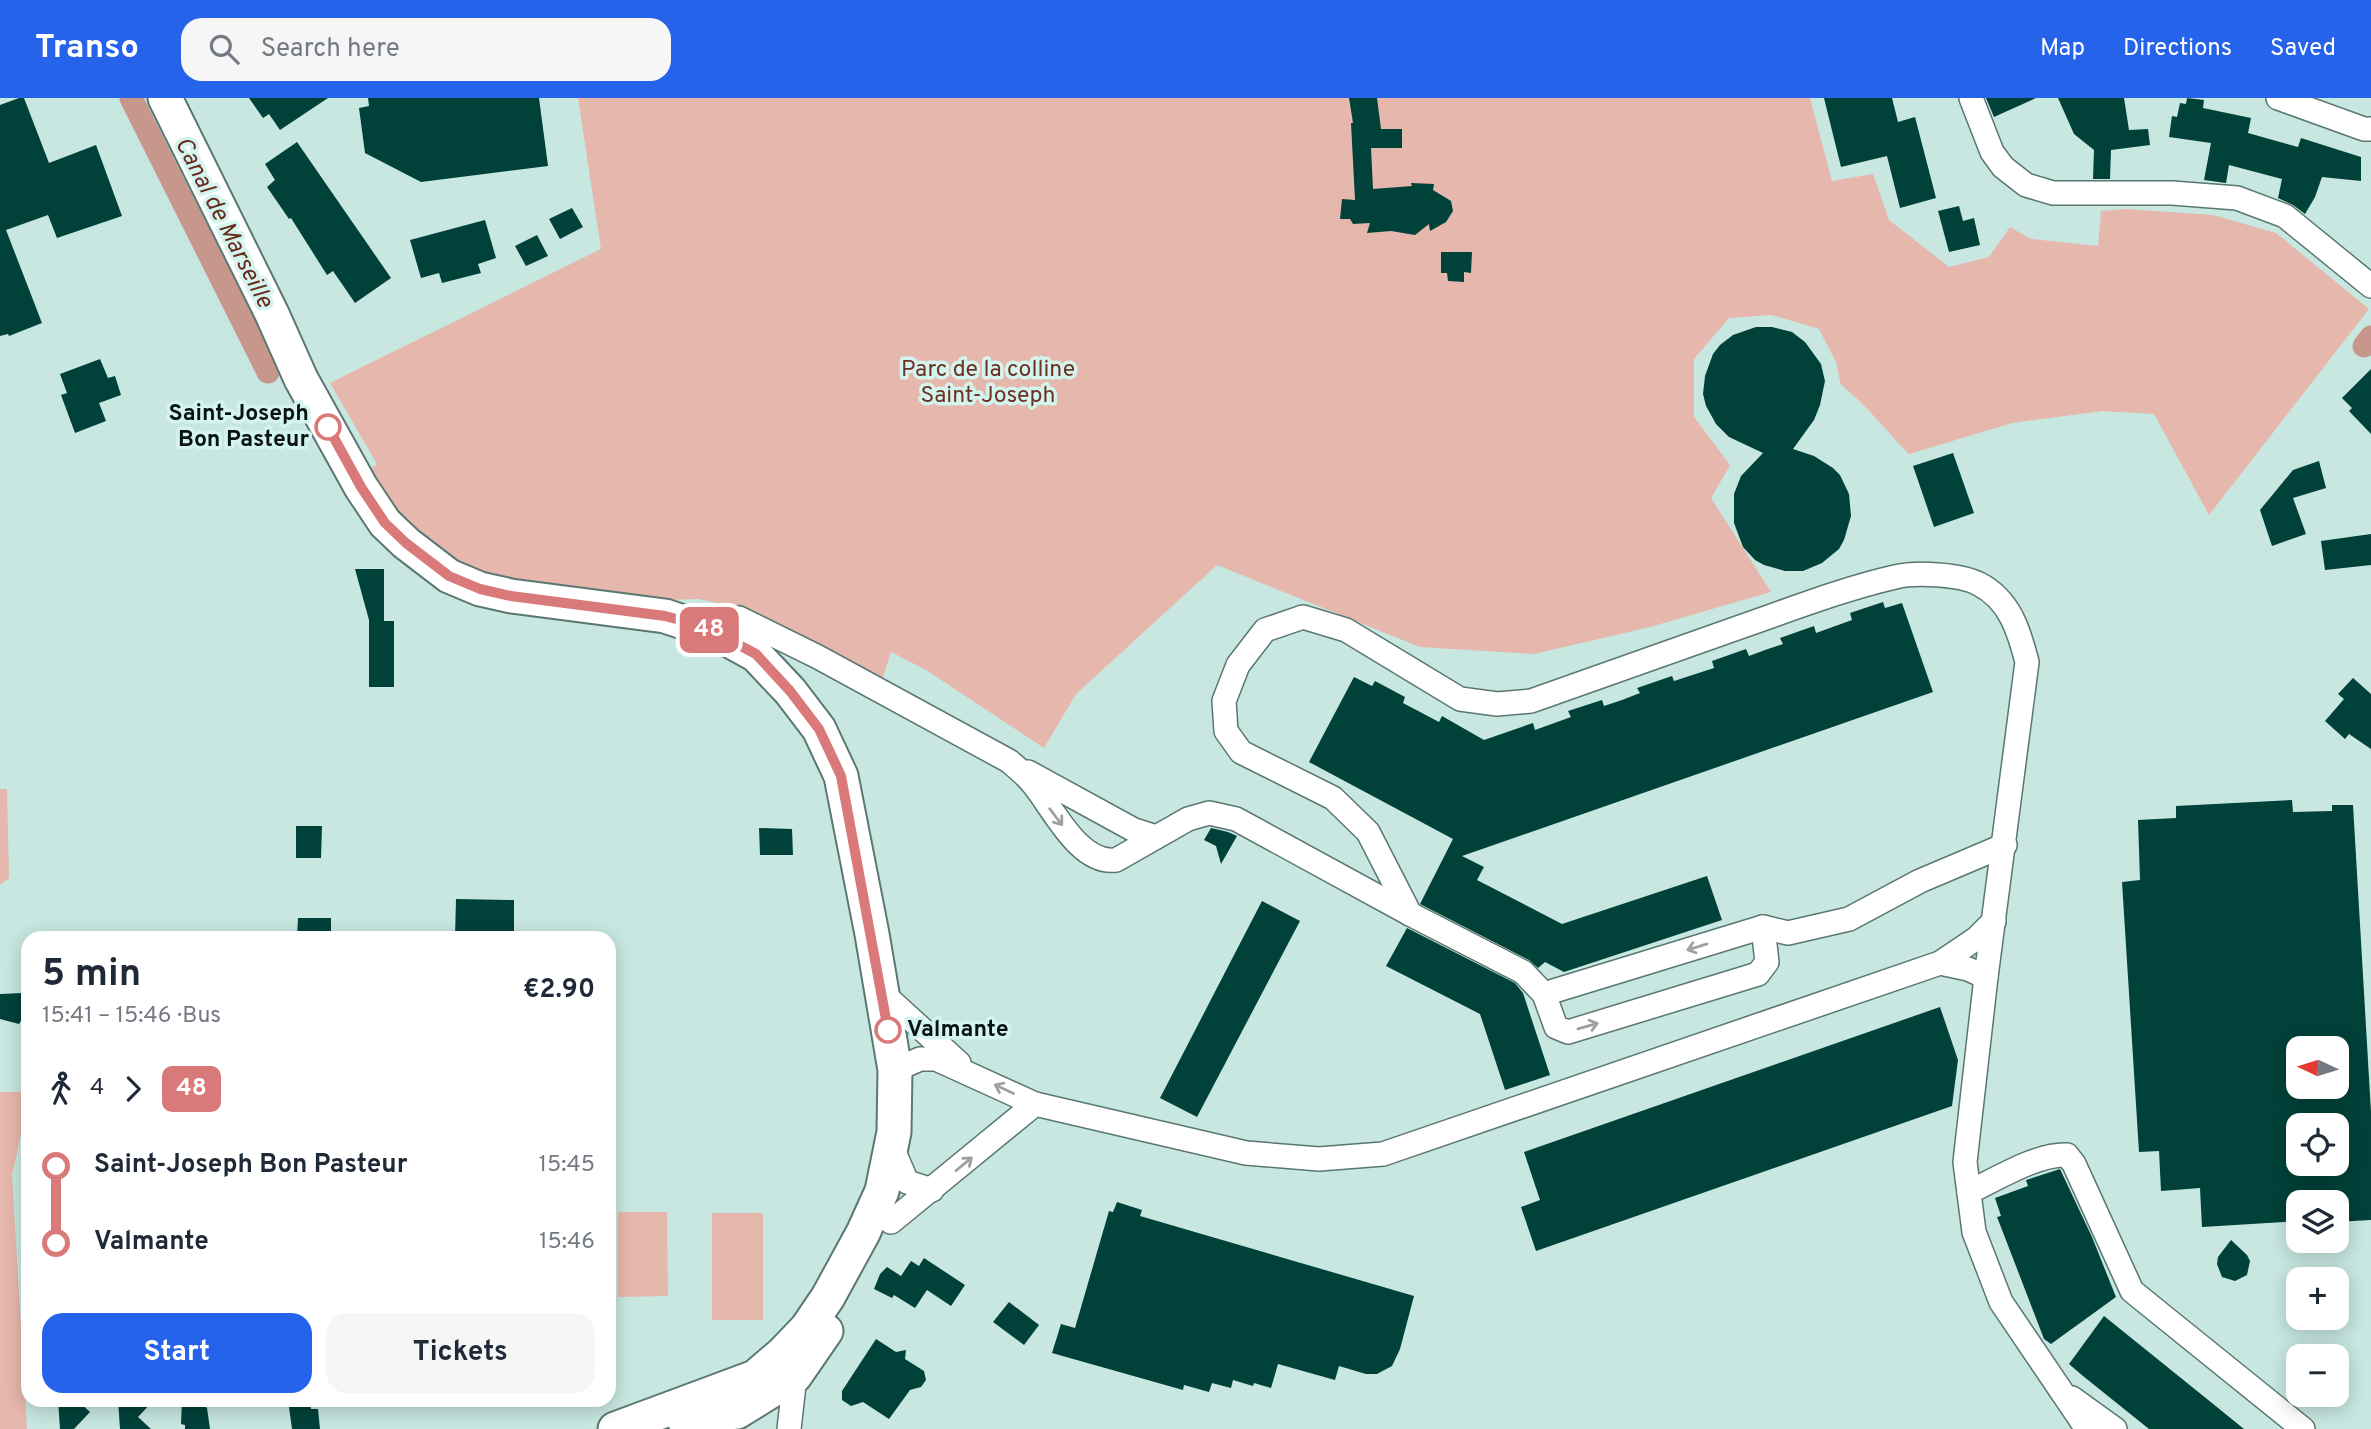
<!DOCTYPE html>
<html lang="en">
<head>
<meta charset="utf-8">
<style>
  body { margin:0; font-family:Overpass,sans-serif; background:#f6f6f7; color:#1f2937; height:100vh; display:flex; flex-direction:column; font-size:26px; white-space:nowrap }
  * { box-sizing:border-box; margin:0 }
  p { font-size:23px; color:#747a83 }
  .icon { flex:none; width:38px; height:38px; fill:none; stroke:currentColor; stroke-width:2; stroke-linecap:round; stroke-linejoin:round }
  .map { position:relative; flex:1; overflow:hidden }
  .drawer { position:absolute; left:21px; top:833px; width:595px; height:476px; display:flex; flex-direction:column; background:#fff; border-radius:21px; box-shadow:0 4px 18px #0003 }
  .drawer>* { flex:none }
  .badge { padding:0 14px; border-radius:10px; font-size:24px; line-height:46px }
  .needle { width:46px; rotate:274deg }
  .tools { position:absolute; left:2286px; top:938px; display:grid; gap:14px }
  .tools a { display:grid; place-items:center; width:63px; height:63px; border-radius:14px; background:#fff; box-shadow:0 4px 18px #0003; font-size:35px }
  .map>.badge { position:absolute; translate:-50% -50%; box-shadow:0 0 0 4px #fff }
  .legs { display:flex; align-items:center; gap:10px; height:77px; padding:0 21px; font-size:23px }
  .legs p { margin-inline-start:auto }
  .summary { display:flex; align-items:center; justify-content:space-between; height:119px; padding:0 21px }
  h1 { font-size:38px; font-weight:700; line-height:52px }
  .primary-button { display:flex; gap:14px; margin-top:auto; padding:14px 21px }
  .primary-button a { flex:1; height:80px; border-radius:21px; background:#2563eb; color:#fff; font-size:28px; font-weight:700; line-height:80px; text-align:center }
  .primary-button a+a { background:#f6f6f7; color:#1f2937 }
  ul { padding:0 21px; list-style:none }
  li { display:flex; align-items:center; gap:24px; height:77px; font-size:26px }
  li i { display:grid; place-items:center; width:10px; height:100%; margin:0 9px; background:currentColor }
  li i::after { content:''; width:18px; height:18px; margin:-9px; border:5px solid; border-radius:50%; background:#fff }
  li p { margin-inline-start:auto }
  li:first-child i { background:linear-gradient(#0000 50%,currentColor 0) }
  li:last-child i { background:linear-gradient(currentColor 50%,#0000 0) }
  header { display:flex; align-items:center; gap:42px; box-sizing:border-box; height:98px; padding:0 35px; background:#2563eb; color:#fff }
  header strong { font-size:33px }
  nav { display:flex; gap:38px; margin-inline-start:auto; font-size:24px }
  .search { width:490px; height:63px; background:#f6f6f7; display:flex; align-items:center; gap:18px; box-sizing:border-box; padding:0 24px; border-radius:21px; color:#747a83; font-size:26px }
  .map>svg:first-child { display:block }
</style>
</head>
<body>
<header>
<strong>Transo</strong>
<div class="search"><svg class="icon" aria-label="search" viewBox="0 0 24 24"><circle cx="10" cy="10" r="6"/><path d="M15 15l6 6"/></svg>Search here</div>
<nav><a>Map</a><a>Directions</a><a>Saved</a></nav>
</header>
<div class="map">
<svg width="2371" height="1331" viewBox="0 0 2371 1331">
  <rect width="100%" height="100%" fill="#c7e7e0"/>
  <g fill="#e6b7ac">
    <path d="M578,0H1810L1832,83L1873,76L1889,122L1949,169L1989,159L2010,129L2031,141L2098,148L2101,113L2126,111L2213,117L2276,135L2369,211L2209,417L2154,316L2103,313L2012,325L1909,356C1886,333 1867,307 1841,287L1836,264L1819,231L1772,217L1729,220L1694,261V319L1730,367L1711,400L1771,494L1650,529L1534,556L1420,549L1217,467L1076,596L1044,650L926,572L891,554L882,582L764,519L737,509L698,501L636,503L484,483L408,434L365,375L377,366L330,285L601,151Z"/>
    <path d="M0,691H7L9,780L0,787Z"/>
    <path d="M0,994H28V1004L12,1077L27,1331H0Z"/>
    <path d="M618,1114H667L668,1198L618,1199Z"/>
    <rect x="712" y="1115" width="51" height="107"/>
  </g>
  <g fill="none" stroke-linecap="round" stroke-linejoin="round">
    <g stroke="#c8978c" stroke-width="23">
      <path d="M131,0L268,274"/>
      <path d="M2364,248L2371,239"/>
    </g>
  </g>
  <g fill="#004139" fill-rule="evenodd">
    <path d="M19,0H24L49,65L96,47L122,118L57,140L48,117L6,132L42,225L9,238L8,236L0,238V7Z"/>
    <path d="M249,0H328L280,32L269,16L263,20Z"/>
    <path d="M368,0H539L548,68L421,84L365,55L359,10L369,8Z"/>
    <path d="M1349,0H1377L1381,31H1402V50H1371L1373,91L1412,88L1411,85L1434,86L1433,92L1451,103L1453,113L1446,124L1430,133L1429,126L1415,137L1391,133L1367,135L1370,125L1353,126L1350,121H1340L1342,101L1355,102L1351,25H1353Z"/>
    <path d="M1824,0H1892L1898,24L1915,19L1936,100L1900,110L1887,58L1841,69Z"/>
    <path d="M1986,0H2036L1994,19Z"/>
    <path d="M2058,0H2124L2129,32L2148,31L2150,47L2111,52L2110,81H2093L2094,52L2074,36Z"/>
    <path d="M2187,0L2204,2L2203,10L2251,20L2248,35L2298,49L2301,40L2361,59V83L2322,79L2315,99L2305,116L2293,107L2278,100L2282,81L2229,67L2226,85L2204,82L2211,45L2169,39L2172,18L2177,19L2180,5L2186,6Z"/>
    <path d="M297,44L391,180L355,205L333,173L327,177L291,120L289,121L267,89L275,82L265,66Z"/>
    <path d="M1959,108L1963,123L1974,120L1980,147L1949,154L1938,113Z"/>
    <path d="M572,110L583,129L560,141L549,121Z"/>
    <path d="M485,122L496,160L478,166L481,175L442,185L439,175L421,180L410,142Z"/>
    <path d="M537,137L548,158L526,168L515,148Z"/>
    <path d="M1441,154H1472L1471,175L1464,174V184L1448,183L1447,175H1441Z"/>
    <path d="M1756,229H1772L1792,234L1805,244L1821,266L1825,283L1820,307L1814,322L1793,351L1814,358L1833,370L1840,377L1849,396L1851,418L1844,442L1839,451L1822,465L1803,473H1785L1764,467L1755,462L1743,449L1734,425V396L1741,378L1763,355L1729,339L1716,326L1706,308L1703,296L1705,278L1713,256L1720,247L1733,237Z"/>
    <path d="M100,261L108,280L115,278L121,297L99,305L106,323L75,335L61,297L67,295L60,276Z"/>
    <path d="M2371,271V336L2349,313L2352,310L2342,300Z"/>
    <path d="M1953,355L1974,415L1934,429L1913,368Z"/>
    <path d="M2319,363L2326,390L2293,400L2306,436L2272,448L2260,412L2293,372Z"/>
    <path d="M2371,436V467L2325,472L2321,443Z"/>
    <path d="M355,471H384V523H394V589H369V522Z"/>
    <path d="M1883,504L1885,510L1902,505L1933,594L1462,758L1484,769L1477,782L1562,826L1707,778L1722,822L1564,874L1545,864L1538,870L1529,862L1420,806L1453,741L1309,664L1354,579L1372,588L1375,583L1405,599L1403,605L1422,615L1439,624L1442,618L1484,642L1533,625L1535,632L1571,619L1568,613L1602,602L1604,608L1622,602L1640,595L1637,590L1672,578L1674,583L1714,570L1712,563L1746,551L1749,558L1765,552L1783,546L1780,540L1814,528L1816,535L1852,522L1850,515Z"/>
    <path d="M2353,580L2371,596V651L2349,636L2345,641L2325,623L2344,601L2338,596Z"/>
    <path d="M2292,702L2293,714L2332,713V707H2353L2371,1014V1122L2336,1124V1104H2298V1123L2202,1129L2200,1090L2161,1093L2159,1053L2139,1054L2122,784L2140,782L2138,722L2176,720V708ZM2298,950H2336V989H2298ZM2298,1027H2336V1066H2298Z"/>
    <path d="M296,728H322L321,760H296Z"/>
    <path d="M759,730L792,731L793,757H760Z"/>
    <path d="M1211,730L1228,734L1237,738L1221,766L1216,748L1204,742Z"/>
    <path d="M456,801L514,802V840H455Z"/>
    <path d="M1262,803L1300,823L1197,1019L1160,1000Z"/>
    <path d="M298,820H331V840H297Z"/>
    <path d="M1407,830L1515,885L1523,895L1550,977L1505,992L1480,916L1386,868Z"/>
    <path d="M23,895L27,914L19,926L0,921V896Z"/>
    <path d="M1940,909L1958,962L1952,1008L1536,1153L1521,1109L1540,1102L1524,1054Z"/>
    <path d="M2060,1071L2092,1139L2116,1199L2051,1246L2044,1241L2004,1137L1997,1119L2001,1118L1995,1100L2028,1088L2026,1082Z"/>
    <path d="M1117,1104L1142,1112L1140,1118L1414,1198L1400,1251L1392,1268L1377,1276H1366L1339,1268L1335,1282L1278,1266L1271,1290L1254,1285L1253,1288L1233,1282L1231,1290L1212,1285L1209,1294L1184,1287L1183,1292L1052,1255L1061,1226L1075,1230L1109,1113L1113,1114Z"/>
    <path d="M2231,1142L2247,1157L2250,1163L2247,1177L2235,1183L2222,1179L2217,1166L2218,1159Z"/>
    <path d="M924,1160L965,1187L951,1208L927,1192L915,1210L894,1197L892,1200L874,1191L880,1176L887,1169L901,1178L911,1163L919,1168Z"/>
    <path d="M1009,1204L1039,1227L1024,1247L993,1224Z"/>
    <path d="M2104,1218L2207,1301L2244,1331H2149L2083,1278L2069,1266Z"/>
    <path d="M876,1241L896,1254L906,1252L905,1261L924,1273L926,1282L921,1289L910,1292L889,1321L863,1304L851,1308L842,1302V1293Z"/>
    <path d="M58,1302H77L90,1314L74,1331H60Z"/>
    <path d="M118,1302H154L138,1319L151,1331H120Z"/>
    <path d="M182,1302H198L207,1310L210,1331H185V1327L181,1326Z"/>
    <path d="M288,1302H310L311,1311H318L320,1331H292Z"/>
  </g>
  <g fill="none" stroke-linecap="round" stroke-linejoin="round">
    <defs>
      <g id="street">
        <path d="M1971,0L1992,54L2003,69L2026,87L2053,95H2172L2237,100L2285,118L2371,188"/>
        <path d="M2278,0L2364,31H2371"/>
        <path d="M716,535L739,520L818,559L1009,663C1017,670 1027,678 1033,686C1053,710 1079,767 1116,762L1188,721L1209,715L1236,721L1410,816L1523,874L1544,896L1556,929L1568,934L1758,876L1767,864L1763,829"/>
        <path d="M1028,674L1134,732L1156,739"/>
        <path d="M1410,816L1368,734L1333,700L1241,654L1226,633L1224,603L1238,567L1265,532L1303,519L1346,532L1460,601L1497,606L1531,603C1602,578 1672,553 1743,528C1792,511 1843,491 1895,479C1916,474 1960,476 1979,486C2010,502 2019,533 2027,564L1986,879L1965,1064L1974,1134L2001,1204L2087,1331"/>
        <path d="M1940,865L1977,840L1994,823"/>
        <path d="M1544,896L1763,829L1788,835L1849,821L1920,783L2005,747"/>
        <path d="M889,901L959,965"/>
        <path d="M895,972L920,961H936L1035,1006L1246,1055L1319,1061L1383,1056L1940,865L1968,871L1986,879"/>
        <path d="M892,1049L907,1084L932,1092"/>
        <path d="M1969,1094C1995,1082 2038,1055 2067,1057L2074,1066L2132,1193L2303,1331"/>
        <path d="M891,1124L1035,1006"/>
        <path d="M786,1278H795L789,1331"/>
        <path d="M2072,1300L2115,1331"/>
      </g>
      <g id="secondary">
        <path d="M165,0L272,216L301,281L361,389L385,425L406,445L449,478L480,491L511,498L665,518L716,535L756,557L790,593L819,631L841,678L872,836L895,972L894,1034L882,1093L863,1135L828,1199L807,1230L783,1255L755,1279L615,1331"/>
        <path d="M684,1322L737,1314L795,1278L826,1233"/>
      </g>
    </defs>
    <use href="#street" stroke="#5a7771" stroke-width="26"/>
    <use href="#secondary" stroke="#5a7771" stroke-width="37"/>
    <use href="#street" stroke="#fff" stroke-width="23"/>
    <use href="#secondary" stroke="#fff" stroke-width="33"/>
  </g>
  <defs><path id="oneway-shaft" d="M-6 0H5M1.5-3L5.5 0L1.5 3" fill="none" stroke-width="1.6" stroke-linecap="round" stroke-linejoin="round" transform="scale(1.75)"/></defs>
  <g stroke="#9da1a0">
    <use href="#oneway-shaft" transform="translate(1056 719) rotate(53)"/>
    <use href="#oneway-shaft" transform="translate(1697 849) rotate(163)"/>
    <use href="#oneway-shaft" transform="translate(1588 928) rotate(-16)"/>
    <use href="#oneway-shaft" transform="translate(1004 991) rotate(-155)"/>
    <use href="#oneway-shaft" transform="translate(964 1066) rotate(-40)"/>
  </g>
  <g fill="none" stroke-linecap="round" stroke-linejoin="round">
    <defs>
      <path id="line-1" d="M328,329L361,389L385,425L406,445L449,478L480,491L511,498L665,518L691,525L716,535L756,556L790,593L819,631L841,678L888,932"/>
    </defs>
    <use href="#line-1" stroke="#fff" stroke-width="16"/>
    <use href="#line-1" stroke="#d9797a" stroke-width="10"/>
  </g>
  <g fill="#fff" stroke="#d9797a" stroke-width="3.5">
    <circle cx="328" cy="329" r="12"/>
    <circle cx="888" cy="932" r="12"/>
  </g>
  <g text-anchor="middle" dominant-baseline="central" stroke-width="7" stroke-linejoin="round" paint-order="stroke">
    <g font-size="23" fill="#6e3023" stroke="#d4f4ee">
      <text x="988" y="272">Parc de la colline<tspan x="988" dy="26">Saint-Joseph</tspan></text>
    </g>
    <g font-size="23" font-weight="bold" fill="#091412" stroke="#d4f4ee" text-anchor="end">
      <text x="309" y="316">Saint-Joseph<tspan x="309" dy="26">Bon Pasteur</tspan></text>
      <text x="907" y="932" text-anchor="start">Valmante</text>
    </g>
    <g font-size="24" font-style="italic" fill="#672a1d" stroke="#d4f4ee">
      <text transform="translate(223 125) rotate(63)">Canal de Marseille</text>
    </g>
  </g>
</svg>
<div class="tools">
<a><svg class="needle" viewBox="-14 -14 28 28"><path d="M0-13l5 13h-10z" fill="#e53935"/><path d="M0 13l5-13h-10z" fill="#747a83"/></svg></a>
<a><svg class="icon" aria-label="locate" viewBox="0 0 24 24"><circle cx="12" cy="12" r="6"/><path d="M12 2v4M12 18v4M2 12h4M18 12h4"/></svg></a>
<a><svg class="icon" aria-label="layers" viewBox="0 0 24 24"><path d="M12 4l9 5-9 5-9-5zM3 14l9 5 9-5"/></svg></a>
<a>+</a>
<a>−</a>
</div>
<b class="badge" style="left:709px;top:532px;background:#d9797a;color:#fff">48</b>
<section class="drawer">
<div class="summary"><div><h1>5 min</h1><p>15:41 – 15:46 · Bus</p></div><b>€2.90</b></div>
<div class="legs"><svg class="icon" aria-label="walk" viewBox="0 0 24 24"><circle cx="13" cy="4" r="2"/><path d="M13 8l-2 6 4 7M11 14l-3 7M7 12l3-4h3l4 4"/></svg>4<svg class="icon" aria-label="forward" viewBox="0 0 24 24"><path d="M9 5l7 7-7 7"/></svg><b class="badge" style="background:#d9797a;color:#fff">48</b></div>
<ul>
<li><i style="color:#d9797a"></i><b>Saint-Joseph Bon Pasteur</b><p>15:45</p></li>
<li><i style="color:#d9797a"></i><b>Valmante</b><p>15:46</p></li>
</ul>
<div class="primary-button"><a>Start</a><a>Tickets</a></div>
</section>
</div>
</body>
</html>
